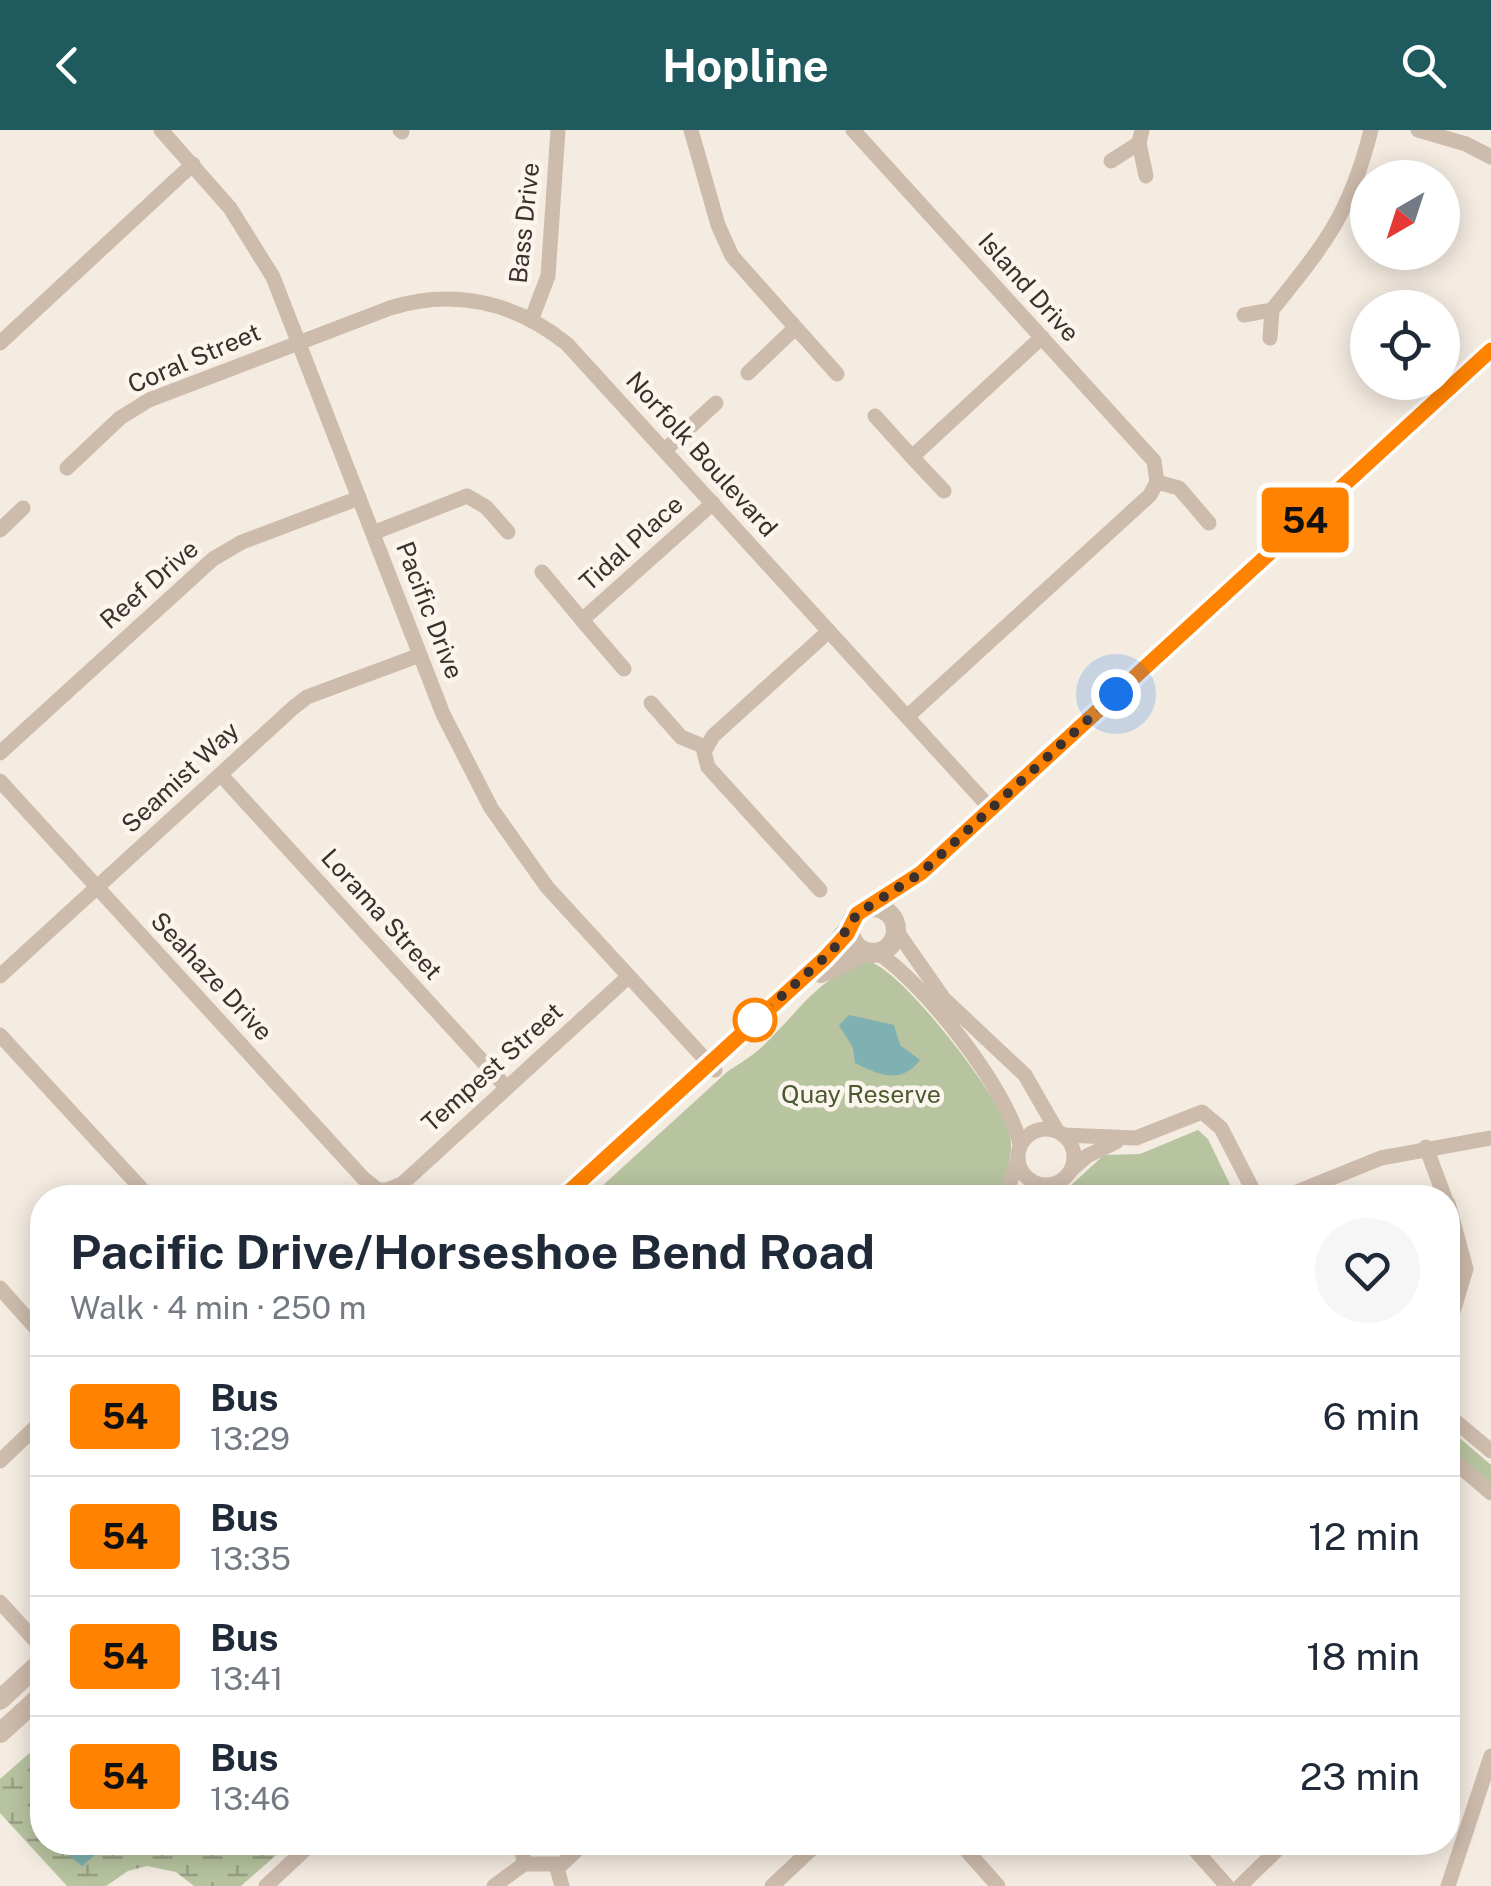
<!DOCTYPE html>
<html lang="en">
<head>
<meta charset="utf-8">
<style>
  body { margin:0; font-family:"Public Sans",sans-serif; background:#f6f6f7; color:#1f2937; height:100vh; display:flex; flex-direction:column; font-size:38px; white-space:nowrap }
  * { box-sizing:border-box; margin:0 }
  p { font-size:32px; color:#747a83 }
  .icon { flex:none; width:55px; height:55px; fill:none; stroke:currentColor; stroke-width:2; stroke-linecap:round; stroke-linejoin:round }
  .map { position:relative; flex:1; overflow:hidden }
  .drawer { position:absolute; left:30px; top:1055px; width:1430px; height:670px; display:flex; flex-direction:column; background:#fff; border-radius:40px; box-shadow:0 5px 25px #0003 }
  .drawer>* { flex:none }
  .badge { padding:0 20px; border-radius:8px; font-size:35px; line-height:65px }
  .needle { width:65px; rotate:219deg }
  .tools { position:absolute; left:1350px; top:30px; display:grid; gap:20px }
  .tools a { display:grid; place-items:center; width:110px; height:110px; border-radius:50%; background:#fff; box-shadow:0 5px 25px #0003; font-size:50px }
  .you { position:absolute; width:50px; height:50px; margin:-25px; border:8px solid #fff; border-radius:50%; background:#1a73e8; box-shadow:0 0 0 15px #1a73e833 }
  .map>.badge { position:absolute; translate:-50% -50%; box-shadow:0 0 0 5px #fff }
  .round { display:grid; place-items:center; flex:none; width:105px; height:105px; border-radius:52px; background:#f6f6f7 }
  .overview { display:flex; align-items:center; justify-content:space-between; height:170px; padding:0 40px }
  h1 { font-size:48px; font-weight:700; line-height:75px }
  ul { padding:0; list-style:none }
  li { display:flex; align-items:center; gap:30px; height:120px; padding:0 40px; border-top:2px solid #e0e1e3 }
  li div { flex:1 }
  li b { display:block; font-size:38px }
  li em { font-style:normal }
  li .badge { min-width:110px; font-weight:700; text-align:center }
  header { display:flex; justify-content:space-between; align-items:center; height:130px; padding:0 40px; background:#1f5a5e; color:#fff; font-size:45px; font-weight:700 }
  .map>svg:first-child { display:block }
</style>
</head>
<body>
<header><svg class="icon" aria-label="back" viewBox="0 0 24 24"><path d="M15 5l-7 7 7 7"/></svg>Hopline<svg class="icon" aria-label="search" viewBox="0 0 24 24"><circle cx="10" cy="10" r="6"/><path d="M15 15l6 6"/></svg></header>
<div class="map">
<svg width="1491" height="1756" viewBox="0 0 1491 1756">
  <defs>
    <pattern id="wetland-marsh" width="20" height="14" patternUnits="userSpaceOnUse" patternTransform="scale(2.5)"><rect width="20" height="14" fill="#b8c4a0"/><path d="M1 5h8M5 5V1M11 12h8M15 12V8" fill="none" stroke="#97a083"/></pattern>
  </defs>
  <rect width="100%" height="100%" fill="#f4ebe1"/>
  <g fill="#b8c4a0">
    <path d="M866,831C898,833 1000,968 1009,1000C1015,1023 1007,1048 996,1067L589,1068L727,942C740,933 753,926 765,914C798,882 819,847 866,831Z"/>
    <path d="M1198,1000L1208,1009L1236,1067L1057,1068L1104,1025L1140,1024Z"/>
    <path d="M1448,1298L1491,1335V1357L1448,1320Z"/>
  </g>
  <path fill="url(#wetland-marsh)" d="M42,1612V1712L290,1713L241,1756H194L176,1742L147,1736L128,1741L106,1756H67L0,1683V1649Z"/>
  <g fill="#7fb0b2">
    <path d="M849,885L894,895L900,915L920,930C901,955 879,945 855,933L853,918L839,895Z"/>
    <path d="M53,1713H140L96,1724L82,1736Z"/>
  </g>
  <g fill="none" stroke-linecap="round" stroke-linejoin="round">
    <g stroke="#cdbbac" stroke-width="15">
      <path d="M161,0L230,78L273,147L443,584L491,678L547,757L715,940"/>
      <path d="M400,0L402,2"/>
      <path d="M691,0L718,95L732,126L837,244"/>
      <path d="M853,0L1154,331L1157,352L1179,358L1209,393"/>
      <path d="M1418,0L1466,14L1491,27"/>
      <path d="M1139,13L1146,46"/>
      <path d="M1111,31L1139,13L1142,0"/>
      <path d="M1244,185L1272,180C1325,114 1350,84 1371,0"/>
      <path d="M532,188L548,146L558,0"/>
      <path d="M1270,208L1272,180"/>
      <path d="M0,213L193,34"/>
      <path d="M748,243L794,199"/>
      <path d="M875,286L912,327"/>
      <path d="M665,320L716,273"/>
      <path d="M67,338L120,288L149,270L390,178C454,158 515,172 567,214L991,679"/>
      <path d="M944,361L912,327L1042,207"/>
      <path d="M0,400L23,378"/>
      <path d="M373,403L467,366L486,377L508,402"/>
      <path d="M542,442L582,490"/>
      <path d="M624,539L582,490L713,373"/>
      <path d="M651,573L681,607L705,617"/>
      <path d="M908,586L1150,365L1157,352"/>
      <path d="M0,623L213,429L242,412L359,368"/>
      <path d="M221,645L507,958"/>
      <path d="M0,651L363,1048L378,1060H387L390,1068"/>
      <path d="M820,760L708,637L704,622L713,606L829,501"/>
      <path d="M896,800L944,869L1025,945L1057,1001"/>
      <path d="M878,823C925,854 1008,960 1020,1014"/>
      <path d="M0,846L294,577L307,567L420,525"/>
      <path d="M0,905L150,1068"/>
      <circle cx="1046" cy="1027" r="28"/>
      <path d="M1063,1005L1136,1008L1202,982L1221,998L1257,1068"/>
      <path d="M1426,1017L1445,1068"/>
      <path d="M1072,1039L1087,1026L1116,1012"/>
      <path d="M387,1060L402,1054L628,847"/>
      <path d="M1004,1068L1018,1031"/>
      <path d="M1017,1068L1045,1056"/>
      <path d="M1282,1068L1381,1028L1491,1008"/>
      <path d="M1448,1073L1466,1139L1448,1198"/>
      <path d="M0,1158L42,1205"/>
      <path d="M1448,1285L1491,1321"/>
      <path d="M1448,1326L1491,1363"/>
      <path d="M0,1331L42,1291"/>
      <path d="M0,1472L42,1518"/>
      <path d="M521,1712L524,1734"/>
      <path d="M959,1712L998,1756"/>
      <path d="M1188,1712L1227,1756"/>
      <path d="M556,1735L562,1756"/>
      <path d="M266,1756L313,1712"/>
      <path d="M494,1756L524,1734H562L585,1712"/>
      <path d="M772,1756L819,1712"/>
      <path d="M1240,1756L1285,1712"/>
      <path d="M1448,1756L1491,1626"/>
    </g>
    <g stroke="#cdbbac" stroke-width="20">
      <circle cx="873" cy="800" r="23"/>
      <path d="M870,778L921,743L1491,220"/>
      <path d="M821,843L864,822"/>
      <path d="M563,1068L825,828L850,797"/>
      <path d="M0,1570L42,1531"/>
      <path d="M0,1603L42,1565"/>
    </g>
  </g>
  <g fill="none" stroke-linecap="round" stroke-linejoin="round">
    <defs>
      <path id="line" d="M562,1068L825,828L847,804L857,784L921,743L1491,220"/>
    </defs>
    <use href="#line" stroke="#fff" stroke-width="22"/>
    <use href="#line" stroke="#ff8200" stroke-width="15"/>
    <path stroke="#3b302b" stroke-width="10" stroke-dasharray="0 18" d="M755,890L833,820L857,784L921,743L1116,564"/>
  </g>
  <circle fill="#fff" stroke="#ff8200" stroke-width="5" cx="755" cy="890" r="20"/>
  <g text-anchor="middle" dominant-baseline="central" stroke-width="9" stroke-linejoin="round" paint-order="stroke">
    <g font-size="25" fill="#3b302b" stroke="#fbf5ee">
      <text transform="translate(524 93) rotate(-84)">Bass Drive</text>
      <text transform="translate(1029 157) rotate(48)">Island Drive</text>
      <text transform="translate(194 228) rotate(-23)">Coral Street</text>
      <text transform="translate(702 324) rotate(48)">Norfolk Boulevard</text>
      <text transform="translate(631 413) rotate(-42)">Tidal Place</text>
      <text transform="translate(149 454) rotate(-41)">Reef Drive</text>
      <text transform="translate(430 480) rotate(69)">Pacific Drive</text>
      <text transform="translate(180 647) rotate(-43)">Seamist Way</text>
      <text transform="translate(382 784) rotate(48)">Lorama Street</text>
      <text transform="translate(212 846) rotate(47)">Seahaze Drive</text>
      <text transform="translate(492 937) rotate(-42)">Tempest Street</text>
    </g>
    <g font-size="25" fill="#4a5a2e" stroke="#fbf5ee">
      <text x="861" y="964">Quay Reserve</text>
    </g>
  </g>
</svg>
<div class="tools">
<a><svg class="needle" viewBox="-14 -14 28 28"><path d="M0-13l5 13h-10z" fill="#e53935"/><path d="M0 13l5-13h-10z" fill="#747a83"/></svg></a>
<a><svg class="icon" aria-label="locate" viewBox="0 0 24 24"><circle cx="12" cy="12" r="6"/><path d="M12 2v4M12 18v4M2 12h4M18 12h4"/></svg></a>
</div>
<div class="you" style="left:1116px;top:564px"></div>
<b class="badge" style="left:1305px;top:390px;background:#ff8200;color:#111">54</b>
<section class="drawer">
<div class="overview"><div><h1>Pacific Drive/Horseshoe Bend Road</h1><p>Walk · 4 min · 250 m</p></div><a class="round"><svg class="icon" aria-label="heart" viewBox="0 0 24 24"><path d="M12 20l-8-8c-3-5 5-10 8-4 3-6 11-1 8 4z"/></svg></a></div>
<ul>
<li><span class="badge" style="background:#ff8200;color:#111">54</span><div><b>Bus</b><p>13:29</p></div><em>6 min</em></li>
<li><span class="badge" style="background:#ff8200;color:#111">54</span><div><b>Bus</b><p>13:35</p></div><em>12 min</em></li>
<li><span class="badge" style="background:#ff8200;color:#111">54</span><div><b>Bus</b><p>13:41</p></div><em>18 min</em></li>
<li><span class="badge" style="background:#ff8200;color:#111">54</span><div><b>Bus</b><p>13:46</p></div><em>23 min</em></li>
</ul>
</section>
</div>
</body>
</html>
